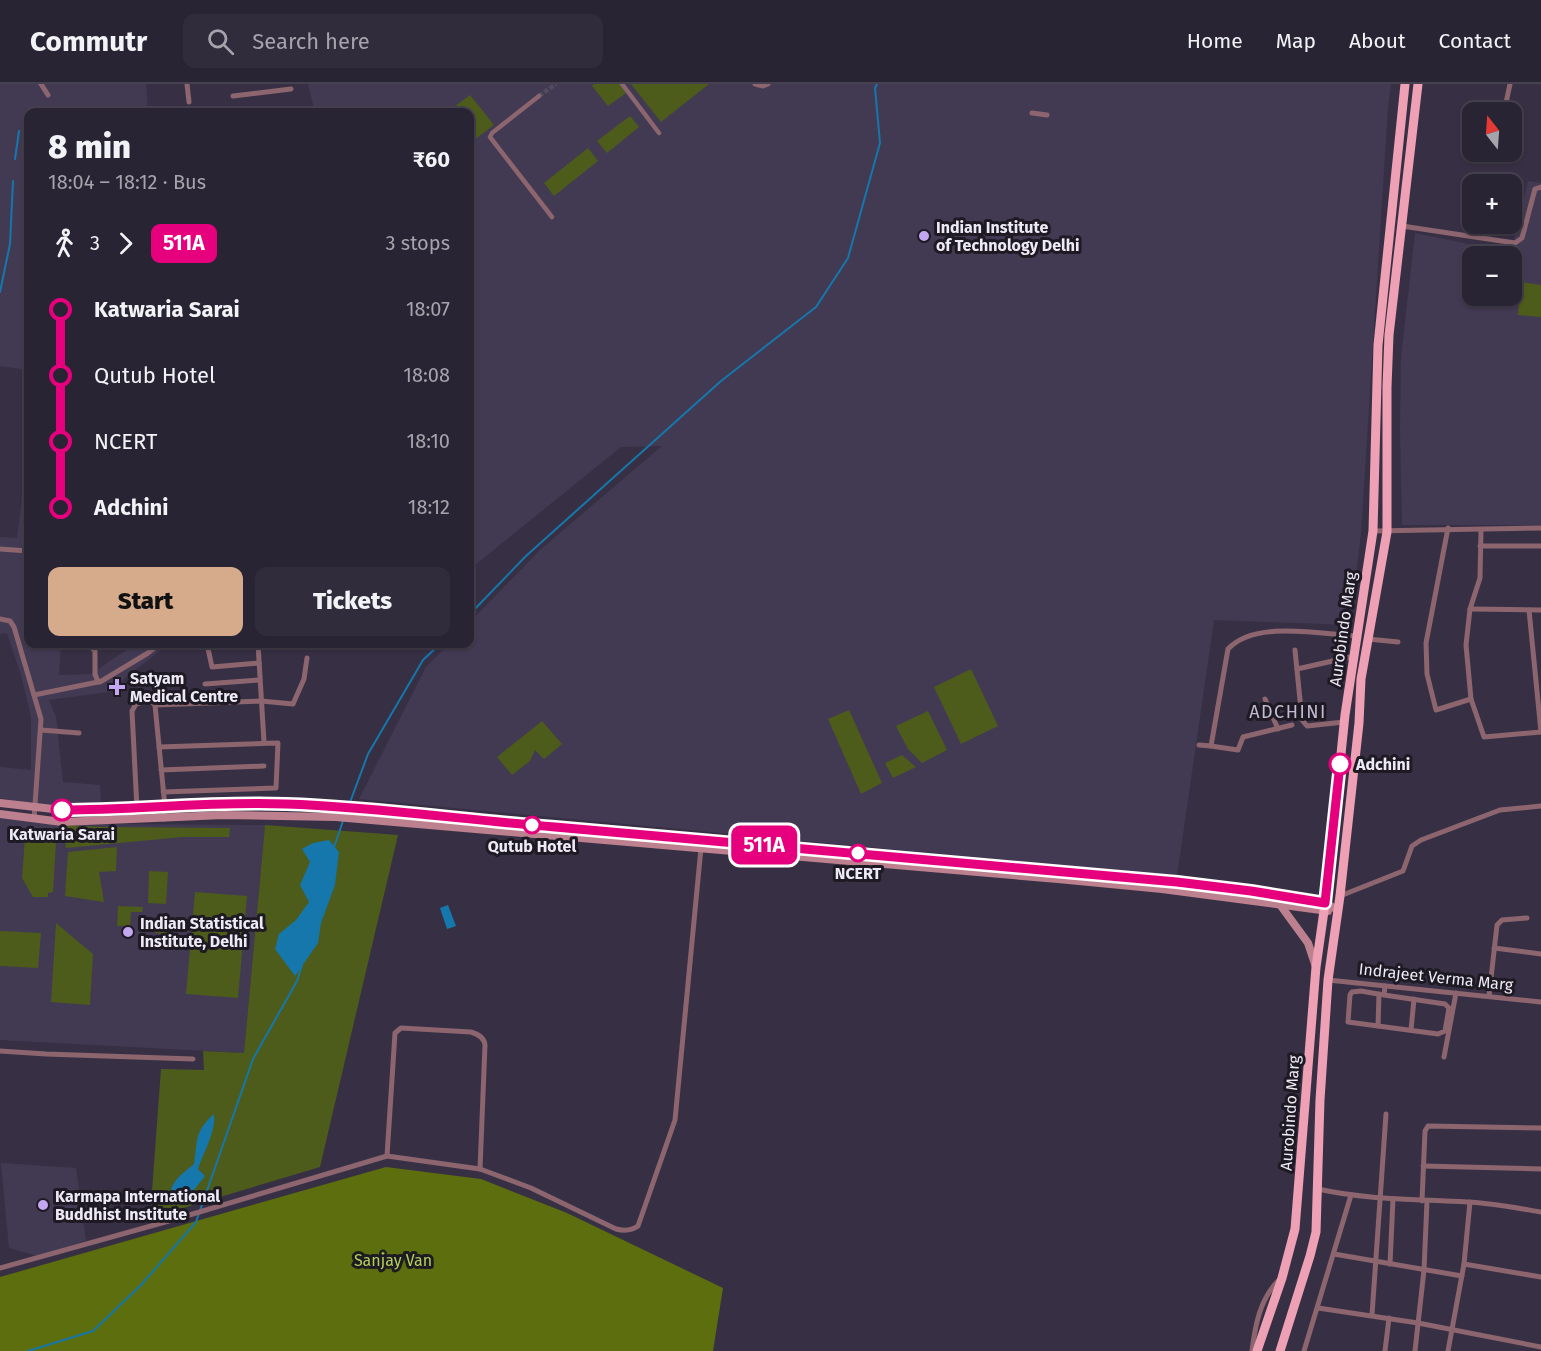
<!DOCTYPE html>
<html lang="en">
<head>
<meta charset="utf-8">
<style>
  body { margin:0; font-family:"Fira Sans",sans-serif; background:#312c3b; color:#f1f3f6; height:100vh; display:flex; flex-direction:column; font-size:22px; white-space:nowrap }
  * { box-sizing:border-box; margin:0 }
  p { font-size:20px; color:#a5a4ac }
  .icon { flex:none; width:33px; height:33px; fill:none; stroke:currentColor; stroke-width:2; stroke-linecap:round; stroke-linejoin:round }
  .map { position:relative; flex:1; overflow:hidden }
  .side { position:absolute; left:24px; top:24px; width:450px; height:540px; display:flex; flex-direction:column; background:#292433; border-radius:12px; box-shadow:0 2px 4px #0004,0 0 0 2px #45414e }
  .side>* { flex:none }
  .badge { padding:0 12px; border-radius:9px; font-size:21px; line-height:39px }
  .needle { width:39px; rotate:343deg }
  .controls { position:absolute; left:1462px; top:18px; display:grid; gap:12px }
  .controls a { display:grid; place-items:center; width:60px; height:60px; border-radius:12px; background:#292433; box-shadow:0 2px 4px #0004,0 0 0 2px #45414e; font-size:30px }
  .map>.badge { position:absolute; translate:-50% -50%; box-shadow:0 0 0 3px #fff }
  .legs { display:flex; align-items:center; gap:9px; height:66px; padding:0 24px; font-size:20px }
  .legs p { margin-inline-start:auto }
  .headline { display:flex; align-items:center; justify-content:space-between; height:102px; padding:0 24px }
  h1 { font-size:33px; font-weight:800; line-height:45px }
  .primary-button { display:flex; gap:12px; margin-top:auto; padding:12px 24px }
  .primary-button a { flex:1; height:69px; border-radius:12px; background:#d6ab8b; color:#111; font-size:24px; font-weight:800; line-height:69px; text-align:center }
  .primary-button a+a { background:#312c3b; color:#f1f3f6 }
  ul { padding:0 24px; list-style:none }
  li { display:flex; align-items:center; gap:21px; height:66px; font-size:22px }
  li i { display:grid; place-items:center; width:9px; height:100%; margin:0 8px; background:currentColor }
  li i::after { content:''; width:15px; height:15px; margin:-8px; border:4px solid; border-radius:50%; background:#292433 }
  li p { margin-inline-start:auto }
  li:first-child i { background:linear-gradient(#0000 50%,currentColor 0) }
  li:last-child i { background:linear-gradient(currentColor 50%,#0000 0) }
  header { display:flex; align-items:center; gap:36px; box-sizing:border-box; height:84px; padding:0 30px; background:#292433; border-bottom:2px solid #45414e }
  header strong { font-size:28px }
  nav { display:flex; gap:33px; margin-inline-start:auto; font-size:21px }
  .search { width:420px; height:54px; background:#312c3b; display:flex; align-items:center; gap:15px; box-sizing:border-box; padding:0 21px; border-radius:12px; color:#a5a4ac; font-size:22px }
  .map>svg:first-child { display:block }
</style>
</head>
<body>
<header>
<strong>Commutr</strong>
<div class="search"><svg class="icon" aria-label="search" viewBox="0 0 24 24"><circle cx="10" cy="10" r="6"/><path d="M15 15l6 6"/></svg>Search here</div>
<nav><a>Home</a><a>Map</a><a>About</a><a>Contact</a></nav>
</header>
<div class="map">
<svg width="1541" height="1267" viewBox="0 0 1541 1267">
  <rect width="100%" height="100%" fill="#373044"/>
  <g fill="#423a53" fill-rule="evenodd">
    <path d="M0,0H146L148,28H28V286L0,282Z"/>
    <path d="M308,0H1391L1388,23L1361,449L1350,541L1214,536L1177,792L359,715L426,583L449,560H470V538L541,465L662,362L621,363L470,485V28H315Z"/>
    <path d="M1528,97L1541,99V441H1402L1400,346L1401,274L1415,149L1511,169ZM1473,172H1512V212H1473Z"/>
    <path d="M28,367V560H61L59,591L91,590L135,560H168L108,608L49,616L56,633L63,698L100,701L101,723L30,721L0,714V683L31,686V632L21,591L7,549L0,550V453L17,454Z"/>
    <path d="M0,732L93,740L265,741L244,969L0,956Z"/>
    <path d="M1,1079L76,1084L86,1157L37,1172L9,1164Z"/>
  </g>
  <g fill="#4d5b1b">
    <path d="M594,0H620L626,9L608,22L592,2Z"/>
    <path d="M631,0H709L661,38Z"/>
    <path d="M470,11L494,41L470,59V28H447Z"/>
    <path d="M630,32L639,43L607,69L597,57Z"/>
    <path d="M588,64L598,77L554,112L544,99Z"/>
    <path d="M1521,198L1541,201V233L1518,231Z"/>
    <path d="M971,585L998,642L961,660L934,603Z"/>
    <path d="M849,626L882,699L861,710L828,635Z"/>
    <path d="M928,627L947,666L922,679L908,665L896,642Z"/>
    <path d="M542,637L562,660L544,675L535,666L530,677L512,691L497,673Z"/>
    <path d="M902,671L916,683L893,694L885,679Z"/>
    <path d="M63,741L104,743L230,744L229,753H183L66,764Z"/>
    <path d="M265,741L398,751L320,1083L150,1134L161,985L204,986L203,967L244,969Z"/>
    <path d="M25,754L56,758L53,808L48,809V813H33L22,794Z"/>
    <path d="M117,763L116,787L99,788L104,818L65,812L68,768Z"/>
    <path d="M149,787L168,788L166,820L148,819Z"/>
    <path d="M195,808L247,812L238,914L186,910Z"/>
    <path d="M118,822L143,823L142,828H131L130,842H117Z"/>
    <path d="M156,834L170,835L169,850L155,849Z"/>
    <path d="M56,839L93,870L90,921L51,918Z"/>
    <path d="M0,847L41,849L38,884L0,882Z"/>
  </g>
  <path fill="#5c6e0d" d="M386,1083L481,1095L567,1129L723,1204L713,1267H0V1193Z"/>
  <g fill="#1577ab">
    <path d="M329,756L339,768L335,801L321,839L318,859L295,892L275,865L279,850L296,836L309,818L300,801L310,778L302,765L313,759Z"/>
    <path d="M448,821L456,842L447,845L440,824Z"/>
    <path d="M214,1030C216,1048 204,1067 198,1085L205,1092L190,1111L170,1114C170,1097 182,1090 194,1080C198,1055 194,1048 214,1030Z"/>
  </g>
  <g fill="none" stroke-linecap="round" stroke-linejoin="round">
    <g stroke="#1577ab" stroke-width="2">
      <path d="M15,75L19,47"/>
      <path d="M0,208L10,160L13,97"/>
      <path d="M470,530L526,472L721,297L816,223L848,174L880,59L875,4L877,0"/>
      <path d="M349,721L368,670L423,576L440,560"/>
      <path d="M334,763L343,737"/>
      <path d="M28,1267L93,1247L141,1201L196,1138L253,975L297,897L302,881"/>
    </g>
    <path stroke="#524c5f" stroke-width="4.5" stroke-dasharray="4.5 2" stroke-linecap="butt" d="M539,12L556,0"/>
    <g stroke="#8c656e" stroke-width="4.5">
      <path d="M622,0L659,49"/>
      <path d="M539,12L492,49L490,53L552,133"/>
    </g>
    <g stroke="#8c656e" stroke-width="5">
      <path d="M41,0L48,11"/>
      <path d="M187,0L189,18"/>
      <path d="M755,0L763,2L768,0"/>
      <path d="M233,12L291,5"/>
      <path d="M1506,19L1510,0"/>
      <path d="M1032,29L1047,31"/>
      <path d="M1402,142L1515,159L1522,154L1535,105L1541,103"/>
      <path d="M1448,444L1426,559L1427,590L1436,626L1471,615"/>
      <path d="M1481,446L1480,494L1470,525L1466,561L1471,615L1484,653L1541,648L1529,526"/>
      <path d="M1373,447L1541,444"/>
      <path d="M1480,462H1541"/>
      <path d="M0,465L28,467"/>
      <path d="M1470,525L1541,526"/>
      <path d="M0,535L10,537L14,543L41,635L34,735"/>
      <path d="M1368,555L1398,558"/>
      <path d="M82,560L91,563L95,567V590L98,598H100L148,569L159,560"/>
      <path d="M207,560L212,583L259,579"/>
      <path d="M258,560L264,658"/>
      <path d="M1295,566L1302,636L1307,642L1344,638"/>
      <path d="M1297,585L1355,572"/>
      <path d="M205,600L259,596"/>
      <path d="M34,611L98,598"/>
      <path d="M1265,615L1278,645"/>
      <path d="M1292,641L1243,653L1238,666L1211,662L1228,565C1255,536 1320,550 1357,552"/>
      <path d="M41,646L79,649"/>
      <path d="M1199,661L1211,662"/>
      <path d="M159,663L278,659L276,704L163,708"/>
      <path d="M161,686L264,682"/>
      <path d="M137,725L132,627L136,620L150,616L155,621L156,605"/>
      <path d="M164,735L165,723L155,621L261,617L293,620L304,595L307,574"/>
      <path d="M1340,812L1403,787L1412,762L1421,756L1500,726L1541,722"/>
      <path d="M1494,864L1541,870"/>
      <path d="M1328,896L1541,918"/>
      <path d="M1384,911L1445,920L1449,924L1445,947L1438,950L1348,938L1350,911L1352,908L1361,907L1384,911L1385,902"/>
      <path d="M1489,912L1497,841L1502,836L1527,834"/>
      <path d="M1378,942L1379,910"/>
      <path d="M1411,946L1414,915"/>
      <path d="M0,967L46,970L193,975"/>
      <path d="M1444,973L1456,909"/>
      <path d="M387,1072L395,949L401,944L471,948C478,950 484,953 485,961L480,1085"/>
      <path d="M1423,1082L1541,1085"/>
      <path d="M1318,1105C1367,1116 1417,1115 1467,1118C1492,1119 1517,1124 1541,1128"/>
      <path d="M1422,1117L1425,1047L1428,1042L1541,1044"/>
      <path d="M1334,1170L1462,1192"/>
      <path d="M1390,1180L1393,1115"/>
      <path d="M1464,1180L1541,1193"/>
      <path d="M0,1184L176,1135L387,1072L480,1085L531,1104L616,1145C624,1147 631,1147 638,1142L675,1036L701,764"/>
      <path d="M1318,1224L1418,1239L1541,1263"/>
      <path d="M1372,1231L1386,1030"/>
      <path d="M1252,1267C1255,1242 1260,1215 1278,1197"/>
      <path d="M1304,1267L1351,1111"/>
      <path d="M1385,1267L1389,1234"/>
      <path d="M1415,1267L1424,1186L1427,1117"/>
      <path d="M1448,1267L1464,1180L1470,1118"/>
    </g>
    <g stroke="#bd808f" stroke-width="8">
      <path d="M0,719L62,726L123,725L227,719L288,720L377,725L504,739L1177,798L1251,807L1325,819L1338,826"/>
      <path d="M0,730L62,738L223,731L336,733L1058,795L1162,805L1328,827"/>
      <path d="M1281,822L1308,859L1316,883"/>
    </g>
    <g stroke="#eea0b4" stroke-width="9">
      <path d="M1257,1267L1282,1194L1295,1145L1316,883L1327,806L1345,631L1373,447L1378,261L1405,0"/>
      <path d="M1280,1267L1310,1172L1316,1148L1320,1016L1328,896L1340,812L1359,639L1361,595L1387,448V303L1389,251L1418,0"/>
    </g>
  </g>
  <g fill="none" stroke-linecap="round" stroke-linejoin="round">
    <defs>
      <path id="line-1" d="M62,726C136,726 211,717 286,720C376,723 465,736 555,743C762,760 969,781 1177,798L1251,807L1325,819L1340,680"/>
    </defs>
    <use href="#line-1" stroke="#fff" stroke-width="14"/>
    <use href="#line-1" stroke="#e6007e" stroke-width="9"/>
  </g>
  <g fill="#c4a7f1" stroke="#1d1a23" stroke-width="2">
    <circle cx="924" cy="152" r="6"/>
    <path d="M114 594h6v6h6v6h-6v6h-6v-6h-6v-6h6z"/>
    <circle cx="128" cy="848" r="6"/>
    <circle cx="43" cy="1121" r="6"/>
  </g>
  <g fill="#fff" stroke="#e6007e" stroke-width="3">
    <circle cx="1340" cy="680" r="10"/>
    <circle cx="62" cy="726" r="10"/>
    <circle cx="532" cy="741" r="8"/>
    <circle cx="858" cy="769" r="8"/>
  </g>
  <g text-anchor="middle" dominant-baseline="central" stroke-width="6" stroke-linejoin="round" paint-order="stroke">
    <g font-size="16" font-weight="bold" fill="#ede9f5" stroke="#1d1a23" text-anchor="start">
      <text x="936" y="143">Indian Institute<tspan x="936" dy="18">of Technology Delhi</tspan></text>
      <text x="130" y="594">Satyam<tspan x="130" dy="18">Medical Centre</tspan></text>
      <text x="140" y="839">Indian Statistical<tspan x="140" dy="18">Institute, Delhi</tspan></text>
      <text x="55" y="1112">Karmapa International<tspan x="55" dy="18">Buddhist Institute</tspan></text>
    </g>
    <g font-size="16" fill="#ede9f5" stroke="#1d1a23">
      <text transform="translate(1343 545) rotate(-82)">Aurobindo Marg</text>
      <text transform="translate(1436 893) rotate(6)">Indrajeet Verma Marg</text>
      <text transform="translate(1290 1029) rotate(-86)">Aurobindo Marg</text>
    </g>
    <g font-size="16" font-weight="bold" fill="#ede9f5" stroke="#1d1a23">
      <text x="1356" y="680" text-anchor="start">Adchini</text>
      <text x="62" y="750">Katwaria Sarai</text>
      <text x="532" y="762">Qutub Hotel</text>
      <text x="858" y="789">NCERT</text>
    </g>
    <g font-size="16" fill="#b3ce59" stroke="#1d1a23">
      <text x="393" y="1176">Sanjay Van</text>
    </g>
    <g font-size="18" letter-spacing="1.5" fill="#c2bad3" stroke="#1d1a23">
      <text x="1288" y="628">ADCHINI</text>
    </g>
  </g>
</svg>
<div class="controls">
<a><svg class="needle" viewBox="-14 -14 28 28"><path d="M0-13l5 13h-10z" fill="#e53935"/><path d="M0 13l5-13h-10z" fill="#a5a4ac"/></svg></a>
<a>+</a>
<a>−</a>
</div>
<b class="badge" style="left:764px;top:761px;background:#e6007e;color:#fff">511A</b>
<section class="side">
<div class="headline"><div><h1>8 min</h1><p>18:04 – 18:12 · Bus</p></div><b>₹60</b></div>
<div class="legs"><svg class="icon" aria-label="walk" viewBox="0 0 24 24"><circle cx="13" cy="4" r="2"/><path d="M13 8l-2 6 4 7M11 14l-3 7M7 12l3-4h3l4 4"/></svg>3<svg class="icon" aria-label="forward" viewBox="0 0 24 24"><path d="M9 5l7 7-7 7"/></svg><b class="badge" style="background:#e6007e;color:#fff">511A</b><p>3 stops</p></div>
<ul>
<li><i style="color:#e6007e"></i><b>Katwaria Sarai</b><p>18:07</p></li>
<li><i style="color:#e6007e"></i><span>Qutub Hotel</span><p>18:08</p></li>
<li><i style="color:#e6007e"></i><span>NCERT</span><p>18:10</p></li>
<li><i style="color:#e6007e"></i><b>Adchini</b><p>18:12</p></li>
</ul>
<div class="primary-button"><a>Start</a><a>Tickets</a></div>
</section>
</div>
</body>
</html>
